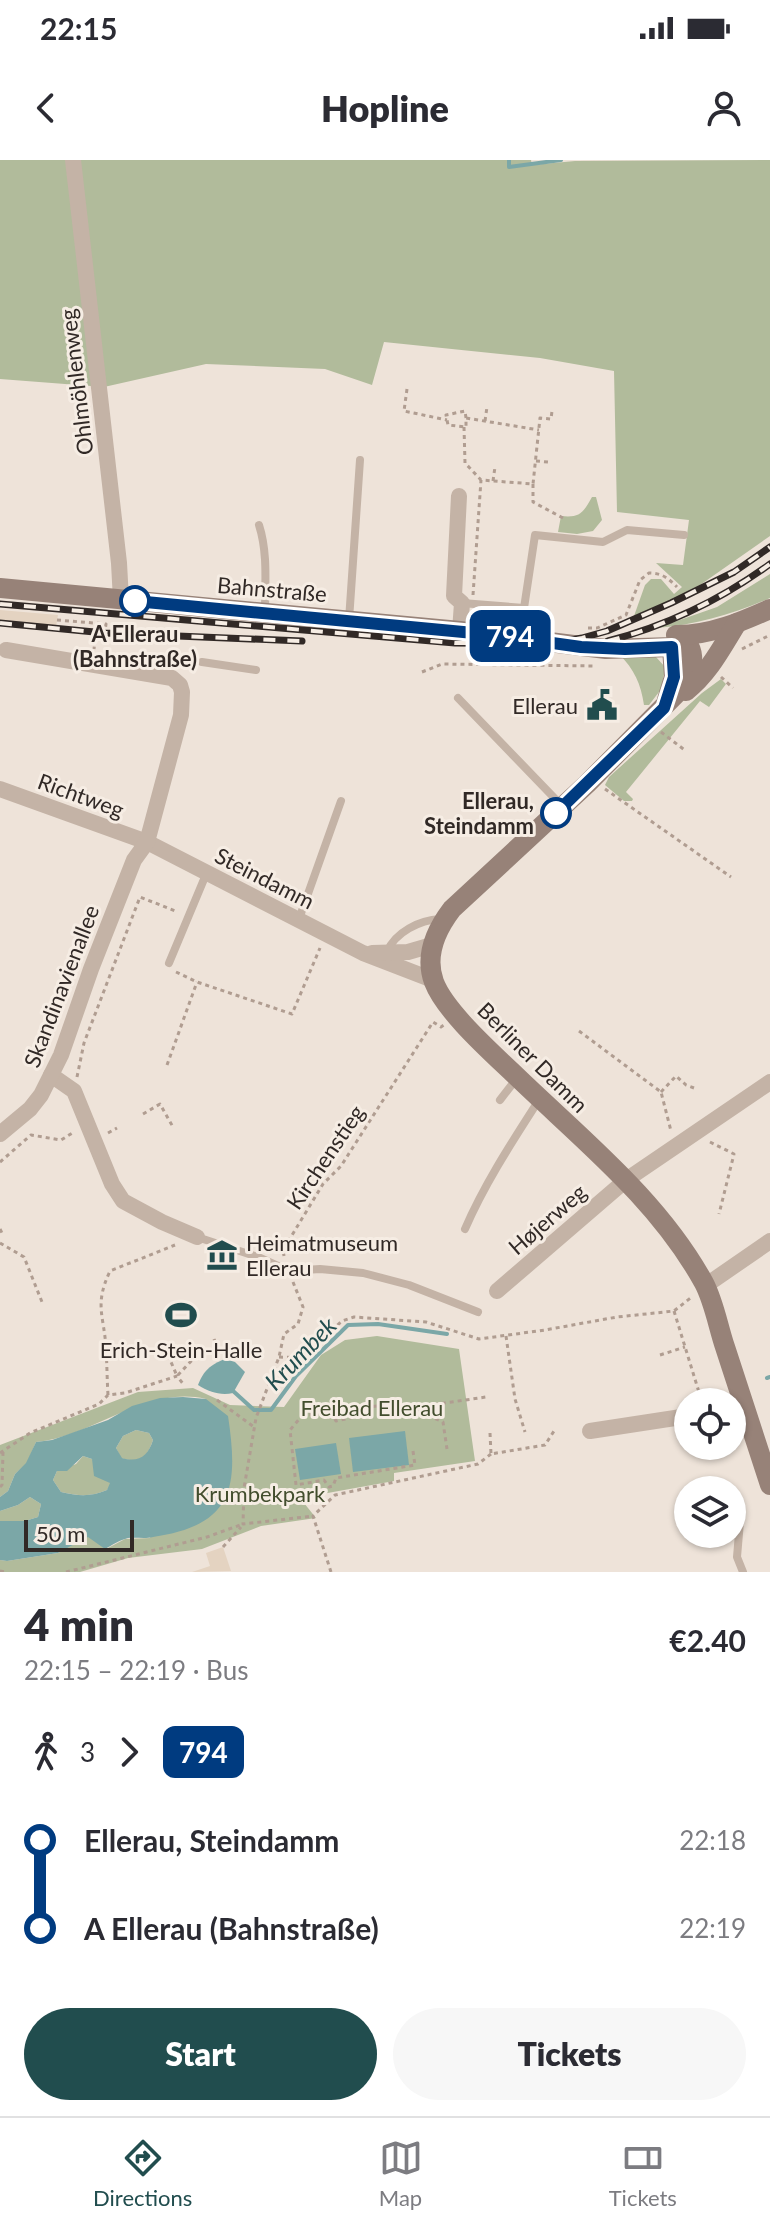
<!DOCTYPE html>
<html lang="en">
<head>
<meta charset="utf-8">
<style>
  body { margin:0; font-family:Lato,sans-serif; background:#f7f7f7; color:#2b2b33; height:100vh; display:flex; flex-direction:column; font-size:30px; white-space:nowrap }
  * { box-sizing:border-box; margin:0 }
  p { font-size:26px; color:#7c7c81 }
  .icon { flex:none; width:44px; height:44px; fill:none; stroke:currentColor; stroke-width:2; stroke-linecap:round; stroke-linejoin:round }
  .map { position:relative; height:1412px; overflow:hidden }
  .details { display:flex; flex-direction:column; background:#fff; flex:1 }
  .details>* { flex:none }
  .badge { padding:0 16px; border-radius:12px; font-size:28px; line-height:52px }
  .fabs { position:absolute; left:674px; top:1228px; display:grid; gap:16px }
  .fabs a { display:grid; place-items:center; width:72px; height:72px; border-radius:50%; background:#fff; box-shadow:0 2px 6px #0004; font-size:40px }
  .scale { position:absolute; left:24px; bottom:20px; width:110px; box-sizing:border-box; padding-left:8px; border:4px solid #312926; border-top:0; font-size:22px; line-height:28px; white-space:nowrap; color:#312926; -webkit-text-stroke:6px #f6ede4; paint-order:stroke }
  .map>.badge { position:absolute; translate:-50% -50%; box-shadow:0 0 0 4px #fff }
  .legs { display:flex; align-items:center; gap:12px; height:88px; padding:0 24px; font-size:26px }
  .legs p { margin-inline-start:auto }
  .overview { display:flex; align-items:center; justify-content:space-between; height:136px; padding:0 24px }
  h1 { font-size:44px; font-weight:800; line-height:60px }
  .cta { display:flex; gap:16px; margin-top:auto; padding:16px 24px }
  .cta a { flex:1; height:92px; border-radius:48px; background:#214d4e; color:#fff; font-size:32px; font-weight:800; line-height:92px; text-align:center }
  .cta a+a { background:#f7f7f7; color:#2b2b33 }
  ul { padding:0 24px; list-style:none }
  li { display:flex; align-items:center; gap:28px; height:88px; font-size:30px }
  li i { display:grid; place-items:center; width:12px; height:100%; margin:0 10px; background:currentColor }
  li i::after { content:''; width:20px; height:20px; margin:-10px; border:6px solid; border-radius:50%; background:#fff }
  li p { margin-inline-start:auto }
  li:first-child i { background:linear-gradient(#0000 50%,currentColor 0) }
  li:last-child i { background:linear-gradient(currentColor 50%,#0000 0) }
  .status { display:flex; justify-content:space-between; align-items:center; height:56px; padding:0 40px; background:#fff; direction:ltr }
  .status svg { height:22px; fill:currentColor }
  header { display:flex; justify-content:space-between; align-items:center; height:104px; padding:0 24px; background:#fff; font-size:36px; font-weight:800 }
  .tab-bar { display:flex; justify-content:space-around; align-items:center; height:112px; border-top:2px solid #e1e1e2; background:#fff; font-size:22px; color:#7c7c81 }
  .tab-bar a { display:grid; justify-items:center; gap:4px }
  .tab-bar .active { color:#214d4e }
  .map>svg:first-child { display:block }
</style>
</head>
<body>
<div class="status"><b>22:15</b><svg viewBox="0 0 49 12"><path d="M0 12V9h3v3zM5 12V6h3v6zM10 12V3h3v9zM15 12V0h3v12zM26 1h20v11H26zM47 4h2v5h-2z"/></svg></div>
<header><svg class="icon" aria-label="back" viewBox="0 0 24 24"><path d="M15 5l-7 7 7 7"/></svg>Hopline<svg class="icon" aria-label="person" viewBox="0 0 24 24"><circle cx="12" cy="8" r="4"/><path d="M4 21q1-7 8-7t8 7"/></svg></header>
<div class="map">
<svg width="770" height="1412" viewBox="0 0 770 1412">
  <rect width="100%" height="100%" fill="#eee3d9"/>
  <g fill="#b1bb9b">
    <path d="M0,0H531L532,5L575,1L770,0V376L700,425L675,438L634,456L645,425L651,419H661L674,434L682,427L656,403L683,405L689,360L617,352L614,211L540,198L384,182L372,225L325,209L206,204L104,227L0,219Z"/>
    <path d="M592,337H596L602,360L593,371L577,374L558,372L561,356C580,358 583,353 592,337Z"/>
    <path d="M770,414V438C734,454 696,465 657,468L717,447Z"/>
    <path d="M619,494L656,497L665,507L662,528L649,545H644C641,524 634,509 619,494Z"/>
    <path d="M721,519L726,524L709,547L700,541L626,632L633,639L632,641H624L605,625L609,617L702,533Z"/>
    <path d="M377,1176L459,1189L475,1301L394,1313V1321L300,1338L316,1358L261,1366L202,1389L128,1398L80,1412H0V1400L7,1401L58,1393L89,1376L106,1389L125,1379L150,1378L206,1239C145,1225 94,1277 36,1282L27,1303L15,1314L8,1331L0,1337V1285L138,1232L193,1228L230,1245L284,1247L321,1195L345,1180Z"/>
    <path d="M136,1270L149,1273L153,1280C147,1298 140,1304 121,1298L116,1288L123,1276Z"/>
    <path d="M83,1296L92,1299L111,1324L107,1330C91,1337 79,1336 61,1332L53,1320L57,1311L76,1304Z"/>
    <path d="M30,1337L41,1344L38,1357L25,1361H0V1351L18,1345Z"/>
  </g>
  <g fill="#e4d3c1">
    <path d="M0,450L58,455L56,467L0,461Z"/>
    <path d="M223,1387L231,1411L192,1412L210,1406L206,1393Z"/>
  </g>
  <g fill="#7ba7a7" fill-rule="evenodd">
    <path d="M225,1199L235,1202L245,1212L233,1233C221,1236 209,1232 198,1225C204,1210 210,1205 225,1199Z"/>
    <path d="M183,1237L206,1239L228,1256C239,1329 233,1365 153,1377C145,1379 136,1377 128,1378C120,1380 112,1385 105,1389L88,1377L58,1393L7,1401L0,1400V1361H25L38,1357L41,1344L30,1337L18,1345L0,1351V1337L8,1331L15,1314L26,1303L36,1282L52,1280L108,1260L132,1246L160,1238ZM136,1270L149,1273L153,1280C148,1296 139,1303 122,1298L116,1288L123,1276ZM83,1296L92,1299L94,1316L110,1323L107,1330C91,1337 78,1336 61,1332L53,1320L57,1311H67Z"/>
    <path d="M405,1271L409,1305L353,1312L349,1278Z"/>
    <path d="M336,1283L341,1314L300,1320L295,1289Z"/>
  </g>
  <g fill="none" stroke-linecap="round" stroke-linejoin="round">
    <g stroke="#7ba7a7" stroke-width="4">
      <path d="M509,0V7L561,0"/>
      <path d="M767,1218L770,1217"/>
      <path d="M232,1230L254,1250H271L296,1216L348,1165L378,1164L447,1174"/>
    </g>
    <g stroke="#b09d91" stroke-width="3" stroke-dasharray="4 4" stroke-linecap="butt">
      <path d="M407,229L404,251L447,260"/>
      <path d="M466,258L465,251L446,255L448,265L466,267V258L539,270"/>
      <path d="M485,261L487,247"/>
      <path d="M464,267L465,303L481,320L533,324L540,258L551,259L552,251"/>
      <path d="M536,301L548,302"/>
      <path d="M493,321L495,307"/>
      <path d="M533,324V342L563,358"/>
      <path d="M473,435L481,320"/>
      <path d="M57,460L106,464L104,479L95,480L94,489"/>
      <path d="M588,468H597L626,455L640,420L649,413C662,413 668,418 677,427"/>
      <path d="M742,489L770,475"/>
      <path d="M422,512L442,504L595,506"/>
      <path d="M721,517L733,528"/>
      <path d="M661,572L686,591"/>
      <path d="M605,629L731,717"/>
      <path d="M176,812L197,822L292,854L320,788"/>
      <path d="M579,871L661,932L671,971"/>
      <path d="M167,905L197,822"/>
      <path d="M77,917L84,883L140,737L178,752"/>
      <path d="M661,932L676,916L686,925L694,928"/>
      <path d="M143,954L160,944L173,967"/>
      <path d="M108,973L117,968"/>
      <path d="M710,982L734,994L719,1054"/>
      <path d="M0,1002L31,975L61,980L74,972"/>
      <path d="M0,1069L2,1073"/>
      <path d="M0,1083L24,1097L42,1142"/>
      <path d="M284,1096L283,1090L323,1024L341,1006L433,862L441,867L444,865"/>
      <path d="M293,1122L303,1147L298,1164L284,1174L279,1197L256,1258L244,1328L243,1364L313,1356"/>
      <path d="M674,1151L702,1242"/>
      <path d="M506,1176L515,1239L525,1272"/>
      <path d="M168,1195L177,1216L194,1198L217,1187L214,1179"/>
      <path d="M660,1195L685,1187"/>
      <path d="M279,1197L304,1198L333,1169L342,1161L354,1157L426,1162L479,1179L545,1170L617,1157L674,1151L693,1136"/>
      <path d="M108,1235C107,1219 107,1204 106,1188C104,1155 94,1145 110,1111L175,1085"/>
      <path d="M217,1240L254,1267"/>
      <path d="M432,1250L431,1245L486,1237"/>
      <path d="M331,1252L336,1261L360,1256V1248"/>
      <path d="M490,1273L491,1294L545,1285L554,1271"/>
      <path d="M413,1291L415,1305L336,1318L333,1326L329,1327L324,1320L296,1325L290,1270L307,1250L308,1255L384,1245L388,1249L413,1247L422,1252L432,1250L434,1258L443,1262L447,1289"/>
      <path d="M0,1293L30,1273L99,1244L108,1235L125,1233L177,1216L184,1225"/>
      <path d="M0,1327L2,1325L3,1292"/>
      <path d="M223,1387L241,1367"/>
      <path d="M0,1411L6,1412"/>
      <path d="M66,1412L207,1377L243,1364"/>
      <path d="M331,1412L313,1356L335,1335L478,1304L491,1294"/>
    </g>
    <g stroke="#c4b3a6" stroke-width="8">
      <path d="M259,365C268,393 265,423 265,452"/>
      <path d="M462,443L524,448L535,375L603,382L627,370L684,375"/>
      <path d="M349,460L360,300"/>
      <path d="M202,502L256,510"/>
      <path d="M458,538L563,647"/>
      <path d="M299,759L341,641"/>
      <path d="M387,792C395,772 420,760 440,759"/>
      <path d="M169,803L207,712"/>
      <path d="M500,940L517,918"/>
      <path d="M465,1069C485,1023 512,982 539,940"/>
      <path d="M197,1077L258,1097L289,1111L320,1109L363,1113L409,1125L478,1152"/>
      <path d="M740,1362L737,1397L743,1412"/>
    </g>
    <g stroke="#c4b3a6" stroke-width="16">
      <path d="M73,0L119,403L121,440"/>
      <path d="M459,336L454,436L462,443L460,471"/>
      <path d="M0,629L147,682L363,793L433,820"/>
      <path d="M372,793L408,792L432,785"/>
      <path d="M51,915L74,931L112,1024L123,1041L162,1062L197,1077"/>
      <path d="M0,974L30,949L41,935L61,895L91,809L134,700L147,682L181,555L182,532L180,525L172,518L6,490"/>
      <path d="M705,1126L770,1081"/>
      <path d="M497,1131L626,1020L770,922"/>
      <path d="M590,1271L688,1256"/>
    </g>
    <g stroke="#978278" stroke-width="20">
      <path d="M0,428L460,471L606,489L672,487L692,475"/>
      <path d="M676,475C698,485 694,506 685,525L587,624L452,749C436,770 424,795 434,822C445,851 490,891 513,913C581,979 658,1039 704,1123C714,1142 718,1166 725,1187C740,1233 755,1279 770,1325"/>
      <path d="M678,475C711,475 741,462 770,449"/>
      <path d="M686,531C709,513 722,487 737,463"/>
      <path d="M667,540L674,517L672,487"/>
    </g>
    <defs>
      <g id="rail">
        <path d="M0,444L455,483L551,484L582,478L607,471L671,443L734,412L770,387"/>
        <path d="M0,463L105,473L302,481"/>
        <path d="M608,481C666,466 722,439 770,404"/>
      </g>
    </defs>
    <use href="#rail" stroke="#312926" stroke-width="7"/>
    <use href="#rail" stroke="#f6ede4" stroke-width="4" stroke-dasharray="12" stroke-linecap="butt"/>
  </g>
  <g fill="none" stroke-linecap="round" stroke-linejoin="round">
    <defs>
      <path id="line-1" d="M135,441L495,475L581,487L625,489L672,487L674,517L664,548L556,653"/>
    </defs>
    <use href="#line-1" stroke="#fff" stroke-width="18"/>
    <use href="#line-1" stroke="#003b80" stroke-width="12"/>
  </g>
  <defs>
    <symbol id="civic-bare" viewBox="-9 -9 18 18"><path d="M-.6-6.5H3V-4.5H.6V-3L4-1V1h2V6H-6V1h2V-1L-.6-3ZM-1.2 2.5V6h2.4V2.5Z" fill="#214d4e" stroke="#f6ede4" stroke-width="2.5" paint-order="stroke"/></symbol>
    <symbol id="museum-bare" viewBox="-9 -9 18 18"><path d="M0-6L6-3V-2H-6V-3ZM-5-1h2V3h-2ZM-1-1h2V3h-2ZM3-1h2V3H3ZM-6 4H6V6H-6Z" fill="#214d4e" stroke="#f6ede4" stroke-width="2.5" paint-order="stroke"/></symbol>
    <symbol id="stadium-bare" viewBox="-9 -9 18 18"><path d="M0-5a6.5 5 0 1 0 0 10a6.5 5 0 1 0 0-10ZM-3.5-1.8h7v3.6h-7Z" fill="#214d4e" stroke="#f6ede4" stroke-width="2.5" paint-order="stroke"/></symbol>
  </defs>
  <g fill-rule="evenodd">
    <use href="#civic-bare" x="580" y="523" width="44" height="44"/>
    <use href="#museum-bare" x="200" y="1073" width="44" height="44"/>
    <use href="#stadium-bare" x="159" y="1133" width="44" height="44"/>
  </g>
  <g fill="#fff" stroke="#003b80" stroke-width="4">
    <circle cx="135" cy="441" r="14"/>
    <circle cx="556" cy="653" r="14"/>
  </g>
  <g text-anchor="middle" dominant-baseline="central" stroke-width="6" stroke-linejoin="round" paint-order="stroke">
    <g font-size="22" fill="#312926" stroke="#f6ede4">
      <text transform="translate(76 222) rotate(-97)">Ohlmöhlenweg</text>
      <text transform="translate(272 429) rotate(5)">Bahnstraße</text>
      <text transform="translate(81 635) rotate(20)">Richtweg</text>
      <text transform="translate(265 718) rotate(27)">Steindamm</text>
      <text transform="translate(61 826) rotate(-69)">Skandinavienallee</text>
      <text transform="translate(533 897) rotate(45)">Berliner Damm</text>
      <text transform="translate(325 997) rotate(-56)">Kirchenstieg</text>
      <text transform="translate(547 1059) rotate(-41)">Højerweg</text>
    </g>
    <g font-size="22" font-weight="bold" fill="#312926" stroke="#f6ede4">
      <text x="135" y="473">A Ellerau<tspan x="135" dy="25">(Bahnstraße)</tspan></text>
      <text x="534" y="640" text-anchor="end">Ellerau,<tspan x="534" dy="25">Steindamm</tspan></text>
    </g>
    <g font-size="22" fill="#312926" stroke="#f6ede4" text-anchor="end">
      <text x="578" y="545">Ellerau</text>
      <text x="246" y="1082" text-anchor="start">Heimatmuseum<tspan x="246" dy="25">Ellerau</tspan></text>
      <text x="181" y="1189" text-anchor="middle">Erich-Stein-Halle</text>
    </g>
    <g font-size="22" fill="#424d2d" stroke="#f6ede4">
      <text x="372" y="1247">Freibad Ellerau</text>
      <text x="260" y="1333">Krumbekpark</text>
    </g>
    <g font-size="24" font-style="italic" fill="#214d4e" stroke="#f6ede4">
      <text transform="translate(300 1193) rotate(-46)">Krumbek</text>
    </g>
  </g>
</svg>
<div class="fabs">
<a><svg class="icon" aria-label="locate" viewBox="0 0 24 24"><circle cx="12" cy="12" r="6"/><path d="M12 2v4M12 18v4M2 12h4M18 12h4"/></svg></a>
<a><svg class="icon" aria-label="layers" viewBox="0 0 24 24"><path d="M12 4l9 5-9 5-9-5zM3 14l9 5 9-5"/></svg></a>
</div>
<div class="scale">50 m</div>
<b class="badge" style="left:510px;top:476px;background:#003b80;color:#fff">794</b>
</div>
<section class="details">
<div class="overview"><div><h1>4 min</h1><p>22:15 – 22:19 · Bus</p></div><b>€2.40</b></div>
<div class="legs"><svg class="icon" aria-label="walk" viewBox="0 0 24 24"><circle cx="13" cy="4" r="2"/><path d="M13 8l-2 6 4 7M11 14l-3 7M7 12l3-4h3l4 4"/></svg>3<svg class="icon" aria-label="forward" viewBox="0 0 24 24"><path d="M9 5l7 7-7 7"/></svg><b class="badge" style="background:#003b80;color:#fff">794</b></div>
<ul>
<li><i style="color:#003b80"></i><b>Ellerau, Steindamm</b><p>22:18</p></li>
<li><i style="color:#003b80"></i><b>A Ellerau (Bahnstraße)</b><p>22:19</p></li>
</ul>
<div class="cta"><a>Start</a><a>Tickets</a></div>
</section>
<nav class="tab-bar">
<a class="active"><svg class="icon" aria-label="directions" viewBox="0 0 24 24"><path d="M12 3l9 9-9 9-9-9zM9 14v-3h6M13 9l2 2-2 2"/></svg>Directions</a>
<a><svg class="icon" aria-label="map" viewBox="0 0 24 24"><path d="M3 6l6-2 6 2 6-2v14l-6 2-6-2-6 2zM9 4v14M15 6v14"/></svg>Map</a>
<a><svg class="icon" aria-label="tickets" viewBox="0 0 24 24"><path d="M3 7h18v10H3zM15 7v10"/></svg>Tickets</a>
</nav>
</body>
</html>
